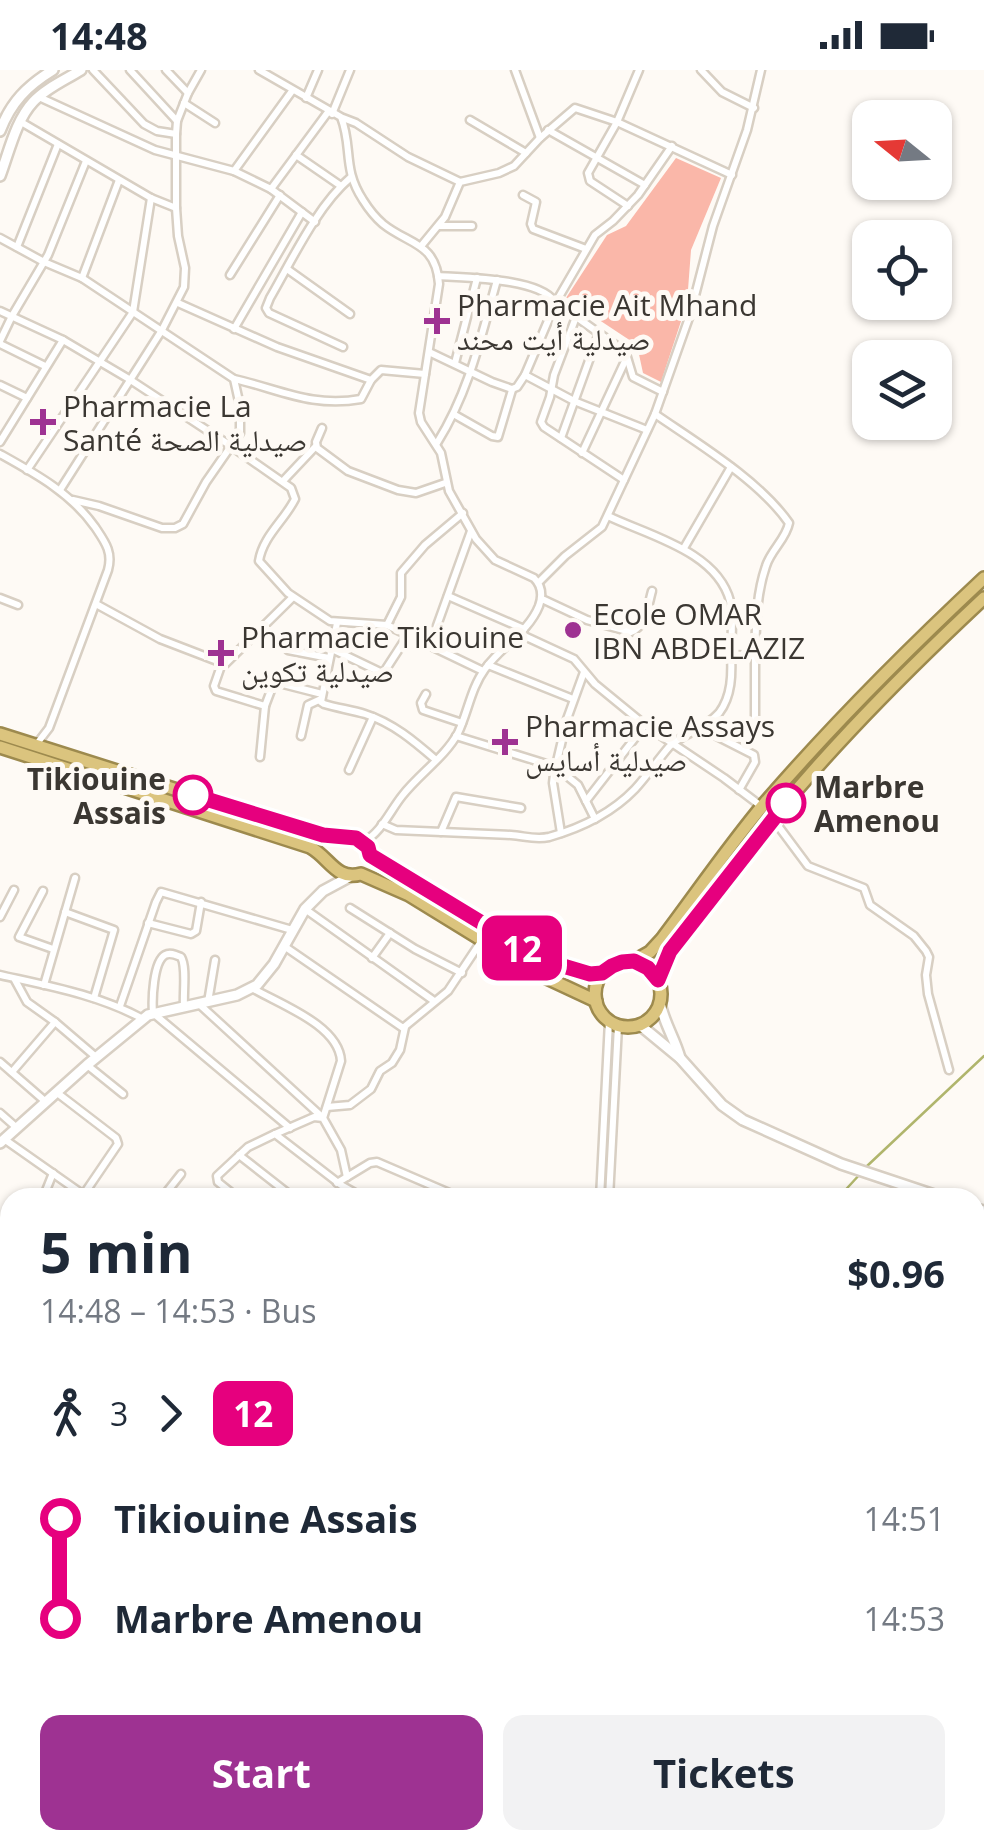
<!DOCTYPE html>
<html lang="en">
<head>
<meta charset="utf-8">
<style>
  body { margin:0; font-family:"Open Sans","Noto Naskh Arabic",sans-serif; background:#f2f2f3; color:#1f2937; height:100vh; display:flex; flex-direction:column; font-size:38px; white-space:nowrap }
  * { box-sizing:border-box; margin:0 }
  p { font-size:32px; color:#747a83 }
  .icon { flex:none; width:55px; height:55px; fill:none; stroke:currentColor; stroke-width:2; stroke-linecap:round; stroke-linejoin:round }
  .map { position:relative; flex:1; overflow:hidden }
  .drawer { position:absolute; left:0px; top:1118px; width:985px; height:662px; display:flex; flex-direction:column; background:#fff; border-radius:30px 30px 0 0; box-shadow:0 2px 8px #0004 }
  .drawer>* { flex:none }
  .badge { padding:0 20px; border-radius:15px; font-size:35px; line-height:65px }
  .needle { width:65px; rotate:288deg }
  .tools { position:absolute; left:852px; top:30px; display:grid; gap:20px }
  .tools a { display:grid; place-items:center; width:100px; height:100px; border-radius:20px; background:#fff; box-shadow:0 2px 8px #0004; font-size:50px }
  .map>.badge { position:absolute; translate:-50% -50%; box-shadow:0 0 0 5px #fff }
  .legs { display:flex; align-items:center; gap:15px; height:110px; padding:0 40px; font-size:32px }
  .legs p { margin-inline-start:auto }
  .overview { display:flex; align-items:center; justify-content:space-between; height:170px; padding:0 40px }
  h1 { font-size:55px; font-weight:700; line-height:75px }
  .button { display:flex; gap:20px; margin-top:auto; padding:20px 40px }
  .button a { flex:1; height:115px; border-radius:20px; background:#9e3292; color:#fff; font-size:40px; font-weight:700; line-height:115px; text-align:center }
  .button a+a { background:#f2f2f3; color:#1f2937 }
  ul { padding:0 40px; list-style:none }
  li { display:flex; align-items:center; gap:35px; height:100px; font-size:38px }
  li i { display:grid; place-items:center; width:15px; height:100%; margin:0 12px; background:currentColor }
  li i::after { content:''; width:25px; height:25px; margin:-12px; border:8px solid; border-radius:50%; background:#fff }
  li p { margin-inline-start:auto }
  li:first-child i { background:linear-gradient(#0000 50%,currentColor 0) }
  li:last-child i { background:linear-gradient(currentColor 50%,#0000 0) }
  .status { display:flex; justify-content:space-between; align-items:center; height:70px; padding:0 50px; background:#fff; direction:ltr }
  .status svg { height:28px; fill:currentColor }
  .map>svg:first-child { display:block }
</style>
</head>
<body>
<div class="status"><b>14:48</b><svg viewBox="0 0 49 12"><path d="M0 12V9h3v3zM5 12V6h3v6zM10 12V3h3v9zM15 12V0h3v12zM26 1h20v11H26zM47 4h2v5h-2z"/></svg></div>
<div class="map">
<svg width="984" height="1778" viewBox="0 0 984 1778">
  <rect width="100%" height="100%" fill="#fefaf5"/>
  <path fill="#fab7a9" d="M676,88L721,108L691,180L687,233L661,312L643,303L637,275L566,228L607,165L626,156Z"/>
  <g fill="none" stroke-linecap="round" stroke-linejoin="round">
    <g stroke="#b0b56c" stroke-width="2.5">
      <path d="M866,1097L984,986"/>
      <path d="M838,1128L861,1103"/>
      <path d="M0,1590L10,1588"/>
    </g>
    <defs>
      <g id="minor">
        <path d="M93,0L144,54L157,61L176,64"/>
        <path d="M130,0L177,51"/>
        <path d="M166,0L188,23"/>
        <path d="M259,0L341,47C353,78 342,98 363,130C368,138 376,148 383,154C409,175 436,172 439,214L419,343L421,352L441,383L449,421L476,469L495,490L534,508C542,516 543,525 539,536C528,563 501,576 485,599C471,618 468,642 458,663C445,687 419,704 402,726C390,741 381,763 363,772"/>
        <path d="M515,0L540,68"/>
        <path d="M701,0L722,22L754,38"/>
        <path d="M39,27L155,80L234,101L271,119L315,152"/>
        <path d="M306,28L318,0"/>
        <path d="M184,33L215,53"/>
        <path d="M332,44L350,0"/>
        <path d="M343,48L356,53L408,87L460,112"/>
        <path d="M470,50L526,83"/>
        <path d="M21,52L151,128L176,138"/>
        <path d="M548,60L645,115"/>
        <path d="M296,85L341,116"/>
        <path d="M234,101L292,21"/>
        <path d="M271,119L328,42"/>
        <path d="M523,125L536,132L531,154L533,159L586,179"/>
        <path d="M628,136L590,111L588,103L617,52L639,0"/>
        <path d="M440,156H472"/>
        <path d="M0,168L44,192L82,208L234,309L240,336V363L206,412L183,454L175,458H162L99,436L73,430"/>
        <path d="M422,175L445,147L460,112L499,103L514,96L540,68L575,38L617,52L732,105"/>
        <path d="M17,177L58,74"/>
        <path d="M287,199L350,244"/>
        <path d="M230,205L280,125"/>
        <path d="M438,206C466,208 538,208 554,231L621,279L627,287L633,307L663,322"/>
        <path d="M82,208L119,110"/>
        <path d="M178,233L277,277L371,310"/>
        <path d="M0,241L63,270"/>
        <path d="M576,247L554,305L550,327L541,352L544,357L624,410"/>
        <path d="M234,259L302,142"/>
        <path d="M0,271L12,246L48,185L86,91"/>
        <path d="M0,274L45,296"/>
        <path d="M343,277L269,243L266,238L270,228C292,190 317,136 350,108"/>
        <path d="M429,282L492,312L512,319L517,317L525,305L556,232L595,165L613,151L638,125L672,76"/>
        <path d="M455,293L477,208"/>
        <path d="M525,305L574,331L647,360"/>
        <path d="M234,309C279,319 312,338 361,329L371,310L381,300L425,304"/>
        <path d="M0,315L27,328"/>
        <path d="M655,344C697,373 759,410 789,453C786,469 771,480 766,496C756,525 756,555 755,586L731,585"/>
        <path d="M455,345L492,366L498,367L512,320"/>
        <path d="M322,358L316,372L317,378L348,401L398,420L416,423L445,413"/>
        <path d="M561,368L599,263"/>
        <path d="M0,372L63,270L129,309L231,376L291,418L295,429C284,451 263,466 259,491L288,523L330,551L387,555L483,601"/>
        <path d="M437,373C469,322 481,267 497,210"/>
        <path d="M582,383L626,289"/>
        <path d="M0,384C36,404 71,423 95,457C105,472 113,482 108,500L49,658L36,675"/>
        <path d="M27,400L133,242L151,128"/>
        <path d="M283,411L316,376"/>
        <path d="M60,420L162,260L184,217L185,198L178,166L176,138V64L177,51L188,23L201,0"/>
        <path d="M684,478L731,397"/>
        <path d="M539,512L565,486L602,457L655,344L690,245L713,156L747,60L761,0"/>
        <path d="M448,526L524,559"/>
        <path d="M0,528L18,535"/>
        <path d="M542,529L587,550L631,562C646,556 648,535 652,521"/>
        <path d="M96,534L160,569L225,594L293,527"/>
        <path d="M337,553L321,632L324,634C337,638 352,640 365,644C393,653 414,671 436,690"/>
        <path d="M387,555L401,527V503L425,475L463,443"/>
        <path d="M520,564L574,589L595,614L645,655L724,708L761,736"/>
        <path d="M430,575L471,461"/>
        <path d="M330,578L380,602H384L408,565"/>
        <path d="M288,580L329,588"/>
        <path d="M222,593L214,616L216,621L265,636"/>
        <path d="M488,595L573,629"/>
        <path d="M426,624L421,633L423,640L462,653"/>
        <path d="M701,658L754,685L755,692L739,720"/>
        <path d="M301,666L308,635L321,629"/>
        <path d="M456,666L556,697L578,715L595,749"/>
        <path d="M746,680L755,647V586"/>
        <path d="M260,687L265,636L273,615L279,613L322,624"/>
        <path d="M349,700L373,647"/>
        <path d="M586,731L645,655"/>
        <path d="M773,749L808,796L864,818L870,835L914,866L926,881L929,887L926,905L928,924L949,1000"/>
        <path d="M382,754L396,760C435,762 473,763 511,765C525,766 535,770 549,767C581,758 612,743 635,719C647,706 657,691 669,677C681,664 704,660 719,643C732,626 732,604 731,584C731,567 734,547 730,531C717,481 647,465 608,446"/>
        <path d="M441,762L456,727L521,738"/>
        <path d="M561,763L553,713L554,704L567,649L584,602"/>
        <path d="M43,821L19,867L53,879"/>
        <path d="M350,838L415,879L462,903"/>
        <path d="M305,839L434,931"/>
        <path d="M65,842L114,860L94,928"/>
        <path d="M0,847L14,820"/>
        <path d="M148,853L191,864L196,861L201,832"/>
        <path d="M284,876L403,958L448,921L482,870"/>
        <path d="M372,888L390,863"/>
        <path d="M0,905C49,916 99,925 143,949"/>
        <path d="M15,910L27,932L55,952L96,987"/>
        <path d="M44,915L75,808"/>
        <path d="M252,918C279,934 339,955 341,991L323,1048"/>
        <path d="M208,932L215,890"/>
        <path d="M199,934L321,1046"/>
        <path d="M120,936L156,832L161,822L292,860"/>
        <path d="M184,936C183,922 187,897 181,887C176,885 170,882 165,885C153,892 152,930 153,943L290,1058"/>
        <path d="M0,992L46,1032"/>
        <path d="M87,995L123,1024"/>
        <path d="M12,1002L55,952"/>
        <path d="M56,1022L116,1068L118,1074L84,1124"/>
        <path d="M327,1037L350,1035L371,1019L380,1001L392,993L400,980L405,957"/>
        <path d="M0,1043L17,1058"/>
        <path d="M275,1064L314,1047L323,1048L341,1080L347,1107"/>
        <path d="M4,1069L88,1128"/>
        <path d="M239,1085L294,1128"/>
        <path d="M337,1113L370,1093L377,1092L461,1128"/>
        <path d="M43,1128L53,1103"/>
        <path d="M162,1128L181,1104"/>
        <path d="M238,1128L218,1112L217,1106L248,1077L275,1064L341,1115L364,1128"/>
        <path d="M600,1128L609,951"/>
        <path d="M609,1128L618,956"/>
        <path d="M0,1186H6L10,1189"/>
        <path d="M0,1229L10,1231"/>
        <path d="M0,1259H10"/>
        <path d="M0,1278L10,1283"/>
        <path d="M0,1395L10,1394"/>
        <path d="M0,1445L10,1444"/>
        <path d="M0,1474L10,1473"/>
        <path d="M0,1502L10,1501"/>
        <path d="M0,1538L10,1537"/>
        <path d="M0,1639L10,1619"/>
        <path d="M0,1658L10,1661"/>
        <path d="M975,1731L984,1711"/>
        <path d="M66,1770L85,1774"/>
        <path d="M164,1770L182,1778"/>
        <path d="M250,1770L270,1778"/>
        <path d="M438,1770L449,1778"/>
        <path d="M21,1778L23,1770"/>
        <path d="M305,1778L308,1770"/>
        <path d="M365,1778L367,1770"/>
        <path d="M546,1778L548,1770"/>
        <path d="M557,1778L558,1770"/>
        <path d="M952,1778L956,1770"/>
      </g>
      <g id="tertiary">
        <path d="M0,61C11,32 27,16 53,0"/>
        <path d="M0,106C9,82 16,50 33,32C46,18 65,10 81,0"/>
        <path d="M660,933C664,953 675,969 680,988"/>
        <path d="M640,955L680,988L722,1035L743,1050L841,1094L943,1128"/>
        <path d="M0,1073L87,995L148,945L237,925L257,915L274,894L305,839L323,821L349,807"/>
        <path d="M975,1139L984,1141"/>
        <path d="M0,1288L10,1345"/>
        <path d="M0,1713L10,1715"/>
        <path d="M85,1778V1770"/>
      </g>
      <g id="trunk">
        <path d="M0,664L291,756L323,765L356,768L368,777L371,785L543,890L590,904L603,903"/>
        <path d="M0,677L310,777C330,788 336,811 361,804L409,825L536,903L596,931"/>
        <path d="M634,891L650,882L662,869C696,824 728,777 764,734C833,654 907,580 984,508"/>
        <circle cx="628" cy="924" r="33"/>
        <path d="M658,910C674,869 704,837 730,802C806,702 892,614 984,528"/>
      </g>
    </defs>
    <use href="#minor" stroke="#d8cfc3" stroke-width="11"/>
    <use href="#tertiary" stroke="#d8cfc3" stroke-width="14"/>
    <use href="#trunk" stroke="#9d8a4e" stroke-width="16"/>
    <use href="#minor" stroke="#fff" stroke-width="6"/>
    <use href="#tertiary" stroke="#fff" stroke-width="9"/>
    <use href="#trunk" stroke="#dbc47e" stroke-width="11"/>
  </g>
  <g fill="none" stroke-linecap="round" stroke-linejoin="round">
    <defs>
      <path id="line-1" d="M193,725L323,765L356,768L368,777L370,785L543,890L590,904L602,903L612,896L622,892L634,891L648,898L658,910L670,881L786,733"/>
    </defs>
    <use href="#line-1" stroke="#fff" stroke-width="22"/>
    <use href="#line-1" stroke="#e6007e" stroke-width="15"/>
  </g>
  <g fill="#9e3292" stroke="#fefaf5" stroke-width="4">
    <path d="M432 236h10v10h10v10h-10v10h-10v-10h-10v-10h10z"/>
    <path d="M38 337h10v10h10v10h-10v10h-10v-10h-10v-10h10z"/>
    <circle cx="573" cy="560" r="10"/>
    <path d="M216 568h10v10h10v10h-10v10h-10v-10h-10v-10h10z"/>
    <path d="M500 657h10v10h10v10h-10v10h-10v-10h-10v-10h10z"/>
  </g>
  <g fill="#fff" stroke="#e6007e" stroke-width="5">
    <circle cx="193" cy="725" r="18"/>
    <circle cx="786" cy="733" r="18"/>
  </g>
  <g text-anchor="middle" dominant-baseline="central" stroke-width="10" stroke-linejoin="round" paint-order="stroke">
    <g font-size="30" fill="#3b3732" stroke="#fefaf5" text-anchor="start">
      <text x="457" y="234">Pharmacie Ait Mhand<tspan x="457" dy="34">صيدلية أيت محند</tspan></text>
      <text x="63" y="335">Pharmacie La<tspan x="63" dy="34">Santé صيدلية الصحة</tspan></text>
      <text x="593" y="543">Ecole OMAR<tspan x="593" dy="34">IBN ABDELAZIZ</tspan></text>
      <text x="241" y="566">Pharmacie Tikiouine<tspan x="241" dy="34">صيدلية تكوين</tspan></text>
      <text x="525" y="655">Pharmacie Assays<tspan x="525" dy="34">صيدلية أسايس</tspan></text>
    </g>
    <g font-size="30" font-weight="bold" fill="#3b3732" stroke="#fefaf5" text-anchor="end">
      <text x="166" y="708">Tikiouine<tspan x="166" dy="34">Assais</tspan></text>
      <text x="814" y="716" text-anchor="start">Marbre<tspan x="814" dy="34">Amenou</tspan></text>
    </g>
  </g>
</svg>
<div class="tools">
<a><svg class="needle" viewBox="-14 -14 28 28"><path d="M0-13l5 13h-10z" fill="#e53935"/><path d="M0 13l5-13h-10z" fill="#747a83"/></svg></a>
<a><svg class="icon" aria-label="locate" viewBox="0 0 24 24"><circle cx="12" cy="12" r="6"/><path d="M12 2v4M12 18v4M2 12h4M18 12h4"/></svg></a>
<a><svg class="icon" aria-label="layers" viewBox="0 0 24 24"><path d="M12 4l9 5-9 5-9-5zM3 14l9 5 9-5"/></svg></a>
</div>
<b class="badge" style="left:522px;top:878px;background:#e6007e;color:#fff">12</b>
<section class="drawer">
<div class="overview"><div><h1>5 min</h1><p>14:48 – 14:53 · Bus</p></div><b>$0.96</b></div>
<div class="legs"><svg class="icon" aria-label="walk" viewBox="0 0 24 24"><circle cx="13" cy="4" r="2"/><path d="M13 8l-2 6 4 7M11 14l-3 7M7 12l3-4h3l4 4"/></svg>3<svg class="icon" aria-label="forward" viewBox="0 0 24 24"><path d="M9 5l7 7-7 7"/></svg><b class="badge" style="background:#e6007e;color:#fff">12</b></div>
<ul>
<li><i style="color:#e6007e"></i><b>Tikiouine Assais</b><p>14:51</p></li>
<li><i style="color:#e6007e"></i><b>Marbre Amenou</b><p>14:53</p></li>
</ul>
<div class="button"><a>Start</a><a>Tickets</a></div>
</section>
</div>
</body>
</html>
